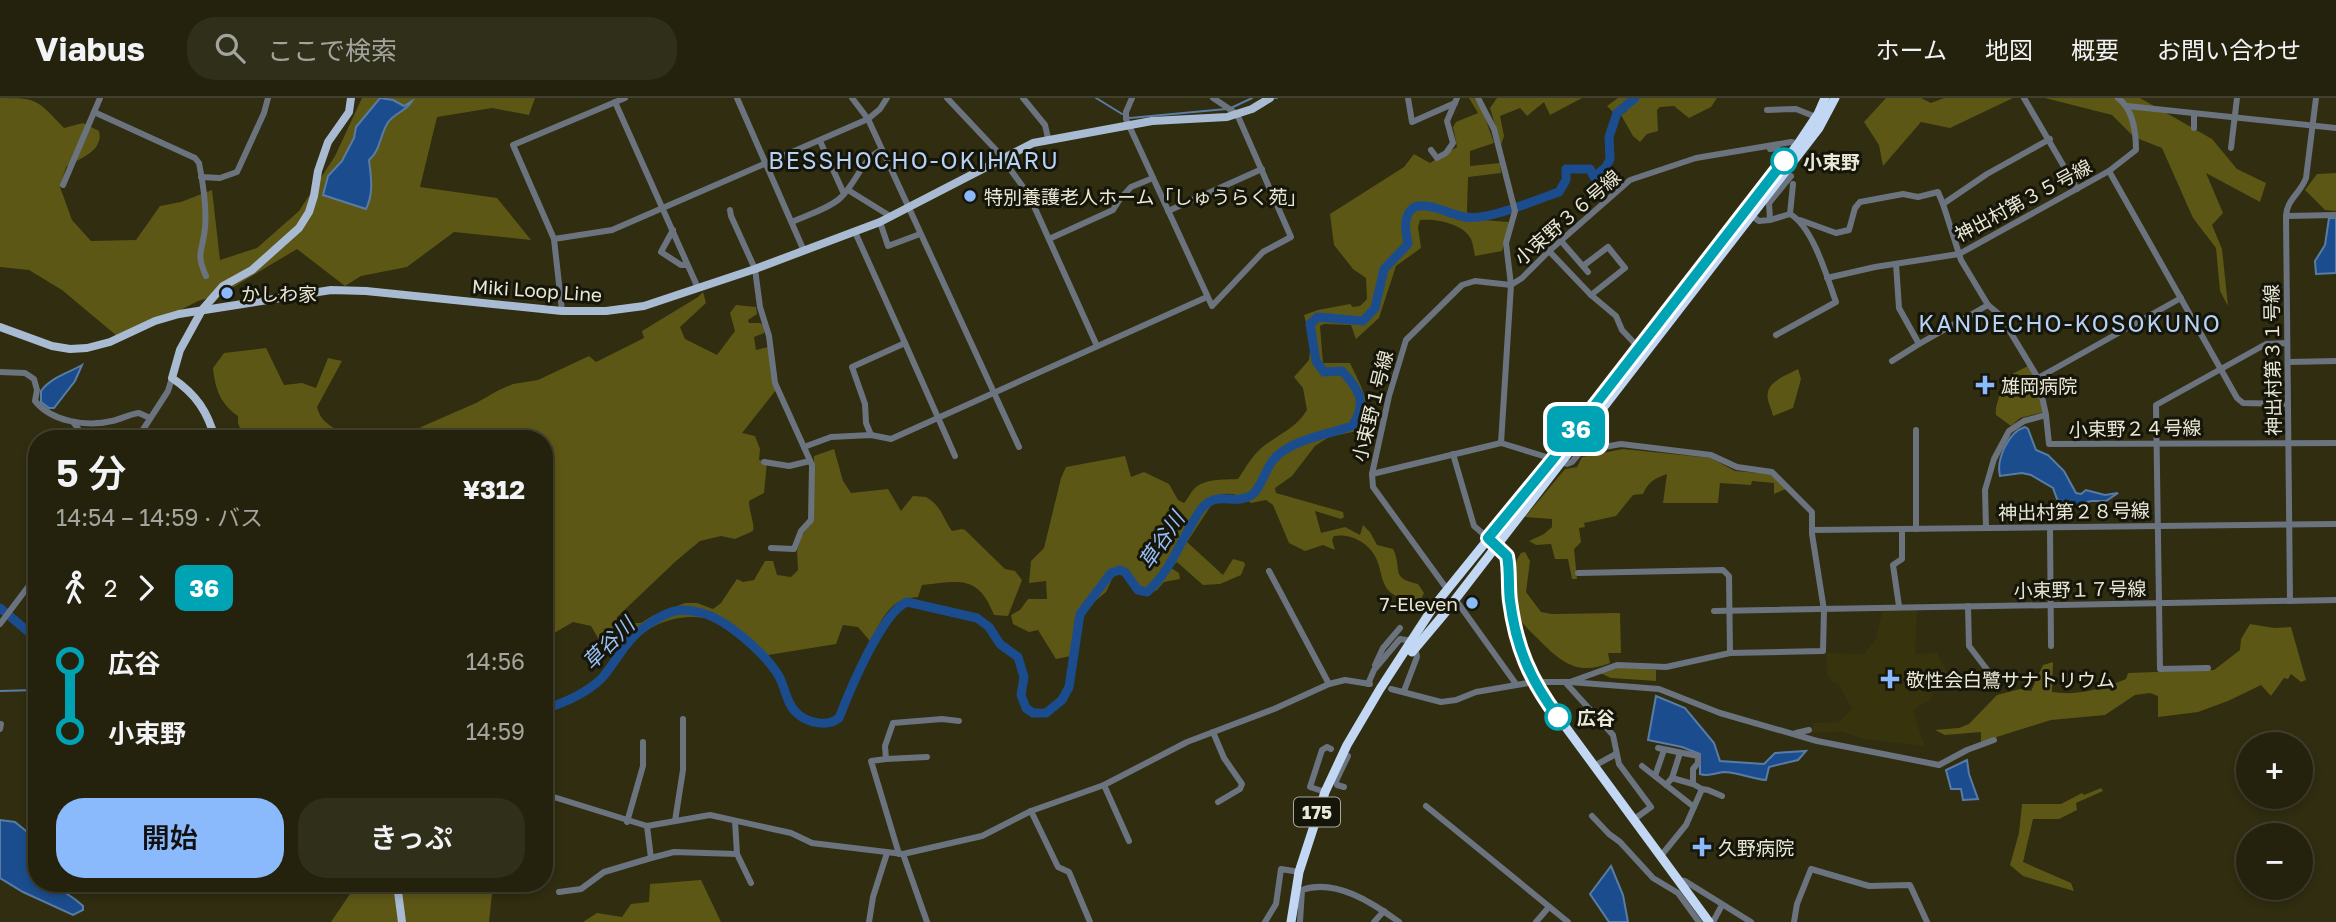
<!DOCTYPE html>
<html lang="ja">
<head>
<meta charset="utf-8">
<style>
  body { margin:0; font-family:"Golos Text","Noto Sans JP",sans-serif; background:#302f1a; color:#f1f3f6; height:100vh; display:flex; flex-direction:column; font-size:26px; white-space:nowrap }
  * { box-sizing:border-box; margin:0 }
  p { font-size:23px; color:#a3a49d }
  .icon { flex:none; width:38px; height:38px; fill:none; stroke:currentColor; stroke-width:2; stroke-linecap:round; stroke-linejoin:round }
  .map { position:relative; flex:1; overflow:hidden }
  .drawer { position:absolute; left:28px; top:332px; width:525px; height:462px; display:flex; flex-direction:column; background:#24220c; border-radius:28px; box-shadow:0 4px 10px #0003,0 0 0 2px #413f2d }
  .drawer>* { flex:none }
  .badge { padding:0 14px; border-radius:10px; font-size:24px; line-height:46px }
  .fabs { position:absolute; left:2236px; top:634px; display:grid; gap:14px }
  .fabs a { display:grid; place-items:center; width:77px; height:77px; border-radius:50%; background:#24220c; box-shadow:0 4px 10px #0003,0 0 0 2px #413f2d; font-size:35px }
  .map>.badge { position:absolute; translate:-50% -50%; box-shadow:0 0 0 4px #fff }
  .legs { display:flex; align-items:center; gap:10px; height:77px; padding:0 28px; font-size:23px }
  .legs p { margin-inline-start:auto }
  .overview { display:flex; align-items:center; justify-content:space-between; height:119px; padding:0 28px }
  h1 { font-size:38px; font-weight:600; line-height:52px }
  .cta { display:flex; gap:14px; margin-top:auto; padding:14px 28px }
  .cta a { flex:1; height:80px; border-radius:28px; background:#8abafc; color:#111; font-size:28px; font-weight:600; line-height:80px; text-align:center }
  .cta a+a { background:#302f1a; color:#f1f3f6 }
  ul { padding:0 28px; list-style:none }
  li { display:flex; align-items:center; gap:24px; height:70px; font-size:26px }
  li i { display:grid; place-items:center; width:10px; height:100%; margin:0 9px; background:currentColor }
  li i::after { content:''; width:18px; height:18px; margin:-9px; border:5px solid; border-radius:50%; background:#24220c }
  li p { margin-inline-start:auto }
  li:first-child i { background:linear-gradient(#0000 50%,currentColor 0) }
  li:last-child i { background:linear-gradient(currentColor 50%,#0000 0) }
  header { display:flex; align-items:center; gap:42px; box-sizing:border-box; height:98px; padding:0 35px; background:#24220c; border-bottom:2px solid #413f2d }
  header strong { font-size:33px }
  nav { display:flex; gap:38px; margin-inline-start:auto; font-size:24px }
  .search { width:490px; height:63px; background:#302f1a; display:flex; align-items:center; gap:18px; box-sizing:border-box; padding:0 24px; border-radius:28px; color:#a3a49d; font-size:26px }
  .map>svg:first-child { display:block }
</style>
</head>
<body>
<header>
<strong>Viabus</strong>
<div class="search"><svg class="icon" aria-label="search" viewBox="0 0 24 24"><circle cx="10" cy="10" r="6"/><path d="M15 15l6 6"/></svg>ここで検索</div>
<nav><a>ホーム</a><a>地図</a><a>概要</a><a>お問い合わせ</a></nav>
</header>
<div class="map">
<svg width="2336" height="824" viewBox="0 0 2336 824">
  <rect width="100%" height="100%" fill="#302d10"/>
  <path fill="#37340d" d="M1883,511H1917L1915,556L1937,555L1950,579L1949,582L1932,594L1931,601L1913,612L1922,642L1924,643V648L1864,641L1842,634L1809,635L1814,625L1839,624L1852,611L1838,585L1833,584L1827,576L1826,555L1864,556L1876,541Z"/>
  <g fill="#5d5716">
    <path d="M0,0C39,0 37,2 64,30L83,25L99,33C104,53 80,60 66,69L60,89L72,122L91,143L136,142L160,108L181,104L212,92L220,162L257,150L299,113L335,58L362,0H535L529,17L492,10L437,19L420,89L497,100L531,142L454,134L407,169L361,178L345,188L297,151L222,196L198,203L151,227L117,238L62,192L29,172L0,169Z"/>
    <path d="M1469,0H1474L1482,11L1494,45L1470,53V68L1500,65L1501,75L1468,79L1467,113L1469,121L1509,124L1502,153L1475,158C1474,153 1473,146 1471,141C1464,126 1436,120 1420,122L1418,129L1421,150L1396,168L1379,220L1356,241L1351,227L1324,226L1320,228L1323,265H1350C1360,287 1377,311 1357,333L1329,339L1315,348L1292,378L1275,390L1276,395L1343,414L1344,419L1341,421L1315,413L1321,435L1345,429L1360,437L1363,427L1370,434L1377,447L1393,451C1403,471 1389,480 1418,486L1424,495L1418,507C1408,500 1396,501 1388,492C1381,484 1381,470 1376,460C1369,445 1351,435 1334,438L1332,442L1335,452L1323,447L1305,453L1289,445L1273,407L1266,402L1251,405C1240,397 1231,394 1218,397L1187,444L1223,477L1233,461L1244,464L1245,467L1241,477L1220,486L1203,487L1177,464L1171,470L1179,475L1180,481L1164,484L1157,492L1148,497L1137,488L1125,471L1113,479L1106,494L1075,520L1071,558L1056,561L1038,532L1029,534L1013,526L1011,517L1020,512L1028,501H1047L1046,483L1029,485L1031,463L1044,450L1061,380L1066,369L1125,358L1131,379L1144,374L1169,386L1178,402L1184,405C1188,401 1190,395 1194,391C1205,380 1223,382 1238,381C1246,369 1253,356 1265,347C1281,335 1297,329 1307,312L1303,290L1294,279L1309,262L1311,244L1304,217L1318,212L1350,206L1353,209L1360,208L1367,201L1366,180L1353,171L1334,147L1330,116L1404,69L1414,56L1430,65L1457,49L1453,29L1456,24L1478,15Z"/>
    <path d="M1497,0H1582L1550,17L1544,4L1527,18L1520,10L1500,18L1504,38L1501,47L1490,10Z"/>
    <path d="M1618,0H1717L1711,9L1689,20L1674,8L1660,9L1657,12L1658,33L1647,36L1640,44L1633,38L1621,17L1627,13L1621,6L1613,14L1607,8Z"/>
    <path d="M1886,0H1921L1931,5L1944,0H2013L1950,30L1921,24L1883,68L1879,47L1864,24Z"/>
    <path d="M2045,0H2140L2212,41L2237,71L2266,85L2260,104L2206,75L2223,115L2212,127L2222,151L2228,208L2220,193L2216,150L2193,120L2162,50L2134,39L2112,17Z"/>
    <path d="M2336,75V113L2325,112L2305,92L2317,76Z"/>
    <path d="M703,194L706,205L680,229L685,241L717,257L735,233L730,215L736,207L756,209L757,216L748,222L749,225H760L766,228L764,235L754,239L756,252L768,249L776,292L742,335L755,338L760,351L759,362L767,364L764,395L749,403C749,413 755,427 753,433L735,441L721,438L700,443L676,463L617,519L616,525H641L652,518L685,505H697L713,511L721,505L737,481L743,484L754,482L765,463H773L777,477L791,479L798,472L797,453L801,439L813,422L814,358L834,351L843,383L851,395L888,391L901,413L913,398L926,399C942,408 943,421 952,433L962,431L965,432L1005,471L1015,473L1022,482L1008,518L994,517C978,476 960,483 922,487L918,499C889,500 883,521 870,543L858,529L843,527L836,546L768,557C758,549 749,539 738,533C702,510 659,516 630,546L608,540H598L591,528L573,524L544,541V341H405L421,329L476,305L499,292L513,286L538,282L589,258L596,264L644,240L642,233L698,199Z"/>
    <path d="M266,250L284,287L302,285L316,290L328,260L342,263L317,309C320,322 328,326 338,333L339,341H244L238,325V318C220,306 215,290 213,270L224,255Z"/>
    <path d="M2030,267L2037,281L2044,314L2020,320L2011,328L1996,317C1994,308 2003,290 2006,279Z"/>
    <path d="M1798,271L1801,281L1793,310L1773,318C1772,312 1769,307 1768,302C1764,284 1785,278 1798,271Z"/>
    <path d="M1623,351L1711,360L1735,373L1772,376L1786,391L1774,396V385L1752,383L1751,387L1720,385L1718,405H1663L1667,376C1655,380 1648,384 1643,396L1633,397L1616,418L1584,425L1585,429L1579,430L1581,444L1574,451L1577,481H1572L1568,461H1555L1551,446L1536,447L1529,443L1544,436L1552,429V421L1525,419L1565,371L1577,369L1582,359Z"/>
    <path d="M1525,454L1530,463L1526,494L1541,514L1552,516L1620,515L1621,555H1608L1610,565C1575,579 1559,562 1535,538C1529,532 1522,526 1518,517C1515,510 1516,499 1515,490C1513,476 1513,466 1521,455Z"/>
    <path d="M2250,526L2274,530L2291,529L2306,582L2301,584L2291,576L2288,581L2284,580L2271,598L2261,587L2228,603L2198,614L2158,619V598L2150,595L2135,597L2105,617L2051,622L1981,644V634L1945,637L1935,632L1959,630L1969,626L1997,597L2020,591L2031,593L2043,567L2053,564L2052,594C2079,598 2101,591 2126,581L2128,575L2214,572L2240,552L2241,541Z"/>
    <path d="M1619,569L1656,572V583L1611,580L1600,575Z"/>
    <path d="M2101,690L2103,693L2076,705L2077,712L2059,721H2033L2023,764L2071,785L2074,793L2023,778L2010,767L2019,735L2022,706H2061L2082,695L2084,697Z"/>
    <path d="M701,782L721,824H583L597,815L622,819L631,806L649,804L650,786Z"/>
    <path d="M344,786H403L405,788L409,786H493L489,824H331L352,793Z"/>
  </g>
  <g fill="#1b4d8e" stroke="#597ca4" stroke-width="2">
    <path d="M380,0L393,2L404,8L412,3C406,14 393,15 387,26C380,38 380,53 369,62C371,79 374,95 366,111L323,97L328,78L342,63L354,40L356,29Z"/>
    <path d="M2329,120H2336V175L2316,176L2315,163L2325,147Z"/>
    <path d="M82,267L75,283L54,310H49L41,304V293C50,280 68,275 82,267Z"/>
    <path d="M2025,329L2028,331L2036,352L2048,357L2064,373L2076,395L2081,396L2086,392L2105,397L2118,395L2106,403H2091L2071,409L2057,401L2053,390L2031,377L2022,375L2000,378C1996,362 2008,334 2025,329Z"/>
    <path d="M1656,598L1685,610L1714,645L1720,663L1764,666L1775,655L1806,653L1798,662L1769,669L1766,682C1752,681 1737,674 1724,674C1715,675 1709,679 1700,676V656L1682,649L1648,642Z"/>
    <path d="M1967,662L1969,676L1978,701L1963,702L1961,691H1951L1946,672Z"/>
    <path d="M0,722L15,724L26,733L37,730V786C53,786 71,797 83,808V812L73,817L23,794L0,780Z"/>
    <path d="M1611,768L1623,797L1628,824H1609L1590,796Z"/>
  </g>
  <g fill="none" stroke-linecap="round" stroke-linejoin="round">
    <g stroke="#597ca4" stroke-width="2">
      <path d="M1096,0L1122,16"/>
      <path d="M1275,0H1277"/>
      <path d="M1231,10L1252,0"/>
      <path d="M1127,19L1130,20L1226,11"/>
      <path d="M0,593L37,592"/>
    </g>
    <g stroke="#1b4d8e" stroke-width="9">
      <path d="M0,510L37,541"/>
      <path d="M544,611C564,605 586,595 601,581C613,568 621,551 634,538C643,529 662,516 675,513C682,511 695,513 702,515C726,521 763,554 777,575C786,588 785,606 799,617C809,625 828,629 839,620C849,594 882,514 907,504L977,520L989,529L1000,546L1018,559L1024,579L1021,597L1026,610L1033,615H1046L1062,602L1069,589L1080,516L1111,475L1119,472L1125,474L1138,492L1147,494C1171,473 1181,441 1199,414C1216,389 1233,409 1252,397C1262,389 1265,371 1274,361C1292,341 1327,337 1352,328C1368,305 1359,291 1342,273L1324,274L1316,263L1310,226L1318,219L1363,223L1375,210L1384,171L1408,146C1406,134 1402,119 1413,110C1424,102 1452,117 1465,119C1488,123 1535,102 1559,94L1566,82V71H1590L1594,79L1606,69L1610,61L1609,39L1617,15L1635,0"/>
    </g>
    <g stroke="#6b737f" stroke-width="6">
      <path d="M737,0L804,153"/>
      <path d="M852,0L868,21L1019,349"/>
      <path d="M947,0L996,52L1029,97L1097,248"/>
      <path d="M1023,0L1045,27L1048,40"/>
      <path d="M1132,0L1126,14V21L1212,208L1263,154L1291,139L1237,16L1213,0"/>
      <path d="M1408,0L1412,24L1455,5"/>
      <path d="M2024,0L2077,91"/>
      <path d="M615,4L698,190"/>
      <path d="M2127,8L2336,30"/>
      <path d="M1767,12L1796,11L1816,19"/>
      <path d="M94,14L195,60L199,65C203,85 207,109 205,130C203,153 195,154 206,178"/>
      <path d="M2194,30V16"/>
      <path d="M2050,41L1987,76L1943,106L1961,162L1988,207L2000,217L2038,280L2046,317L2049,346L2336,345"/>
      <path d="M820,43L844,96"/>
      <path d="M2231,50L2237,0"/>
      <path d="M1770,51L1777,50L1780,54L1774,64"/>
      <path d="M1431,52L1437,60L1446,55L1453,45L1447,23L1457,0"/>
      <path d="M2109,73L2237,300L2243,305L2287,306"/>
      <path d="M201,79L220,80L237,74L264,15L268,0"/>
      <path d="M63,87L100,0"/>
      <path d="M848,92L890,118"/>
      <path d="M730,112L731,118L755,171L760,209L769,238L775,285L812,367L811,422L801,433L794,451L771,450"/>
      <path d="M1168,113L1262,71"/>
      <path d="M1749,116L1759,123L1770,122L1769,105L1791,78"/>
      <path d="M2286,118L2336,117"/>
      <path d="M1770,122L1790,116"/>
      <path d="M1800,122L1836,135L1849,132L1855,110L1860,104L1903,96L1918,99L1938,94L1943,106"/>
      <path d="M792,124C807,117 825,112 838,102C855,89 862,59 882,52"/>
      <path d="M880,124L888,148L920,136"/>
      <path d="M673,132L661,154L681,167H687"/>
      <path d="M855,134L905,245L852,269L865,306L866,325L871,337"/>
      <path d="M554,141L612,132L868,21L880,11L887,0"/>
      <path d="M1049,141L1113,112L1120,101L1131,89L1153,80"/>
      <path d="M1561,143L1588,174"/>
      <path d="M1549,153L1591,197L1616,218L1622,232L1639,250"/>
      <path d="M1896,166L1899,210L1919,246L1988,207"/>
      <path d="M1583,168L1608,149L1625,170L1591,197"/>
      <path d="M1827,180L1875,169L1959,156L2109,73L2136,52C2136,35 2133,11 2118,0"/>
      <path d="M562,213L554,141L513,47L625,0"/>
      <path d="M1776,237L1836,204C1827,179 1813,129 1790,116L1793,86"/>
      <path d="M905,245L955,358"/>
      <path d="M1892,263L1919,246"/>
      <path d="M2288,264L2336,263"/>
      <path d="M0,274L25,275L34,281L37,292L35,303C52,324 87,329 112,323C122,321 129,316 139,315L150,320"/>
      <path d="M2038,280L2181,200"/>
      <path d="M73,324L86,341"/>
      <path d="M1916,332V431"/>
      <path d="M137,341L168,293L172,280"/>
      <path d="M1501,345L1511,187L1522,180L1549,153L1630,82L1696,60L1791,44L1798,46"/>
      <path d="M804,349L831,339L871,337L891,341L1207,199"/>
      <path d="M1453,356L1474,428L1488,440"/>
      <path d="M764,364L789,368L810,363"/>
      <path d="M1561,364L1567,366L1572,364L1581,353L1621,346L1711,357L1737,369L1772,374L1812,414V436L1824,512L1823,553L1730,555L1666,569L1617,567L1570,584"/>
      <path d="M1372,376L1501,345L1553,361"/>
      <path d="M1986,430L1985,392L1994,361L2009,333L2024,323L2046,317"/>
      <path d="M2050,430L2051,548"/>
      <path d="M1812,432L2336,426"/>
      <path d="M1269,473L1329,586"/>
      <path d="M1578,475L1723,472L1729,478L1730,555"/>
      <path d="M1444,487L1373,389L1372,376L1389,298L1406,242L1462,187L1475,183L1511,187L1506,145L1515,113L1494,31L1478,0"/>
      <path d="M2290,503L2286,118C2287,101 2300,96 2306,80L2316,0"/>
      <path d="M1458,505L1516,586"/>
      <path d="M1899,508L1893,467L1902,461V431"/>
      <path d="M1968,508L1969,548L1998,586"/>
      <path d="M1714,513L2336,502"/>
      <path d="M0,526L37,477"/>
      <path d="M1375,567L1383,550L1400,530"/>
      <path d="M2208,570L2160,571L2156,307L2266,246L2287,245"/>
      <path d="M1565,584L1613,637L1619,666L1651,709L1633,722"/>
      <path d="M1368,586L1374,572L1400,541L1413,543"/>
      <path d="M1391,591L1441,604L1456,602L1476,594L1534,584H1570L1659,591L1720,615L1817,643L1939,667L1967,652L1994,642"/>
      <path d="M1404,593L1417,559L1415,550"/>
      <path d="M0,631L1,626"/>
      <path d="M1213,634L1224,660L1242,686L1240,691L1218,704"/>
      <path d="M1796,635L1809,632"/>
      <path d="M1658,650L1698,658V665L1693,671V686L1702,691"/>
      <path d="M886,661L927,659"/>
      <path d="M1594,668L1616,656"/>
      <path d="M1642,668L1694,709"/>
      <path d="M1655,678L1664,652"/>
      <path d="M1672,680L1693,686"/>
      <path d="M1104,687L1129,743"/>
      <path d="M1666,687L1672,680L1680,655"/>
      <path d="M1344,689L1337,687L1336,683L1348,658"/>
      <path d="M1325,694L1310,689L1322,652L1327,649L1331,651"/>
      <path d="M544,696L647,728L710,717L791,735L812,745L903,756L982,738L1031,713L1104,687L1187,644L1274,611L1329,586L1345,582L1370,586"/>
      <path d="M1426,708L1568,824"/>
      <path d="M1031,713L1058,769L1069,774L1090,824"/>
      <path d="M1592,718L1609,736L1620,744L1653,780L1678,795L1699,824"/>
      <path d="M675,723L683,672V621"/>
      <path d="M735,723L737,756L751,785"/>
      <path d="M627,724L643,668V644"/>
      <path d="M899,756L871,663L886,661L885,648L893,625L942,621L959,623"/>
      <path d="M903,756L927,824"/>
      <path d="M1660,759L1686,727L1702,691L1708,692L1722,698"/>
      <path d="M651,760L674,754L737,756"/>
      <path d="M1678,782L1685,783L1751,824"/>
      <path d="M559,794L581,791L604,774L651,760L647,728"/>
      <path d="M869,824L873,799L887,755"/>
      <path d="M1265,824L1276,806L1281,771L1299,774"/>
      <path d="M1300,824L1302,792C1335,780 1373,805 1399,824"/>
      <path d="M1374,824L1384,813"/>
      <path d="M1536,824L1549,809"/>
      <path d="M1713,824L1722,807"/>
      <path d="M1794,824L1797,806L1811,771L1869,788L1910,787L1927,824"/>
    </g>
    <g stroke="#a9bbd3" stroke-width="8">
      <path d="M0,229L52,248L70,251L87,250L110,244L155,223L179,216L331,192L366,193L562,213H606L644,208L755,171L880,124L1033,45L1152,23L1227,19L1252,11L1270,0"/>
      <path d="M215,341C208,314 196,296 172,280L180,252L202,212L223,188L252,172L299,130L309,114L314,98L318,73L328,44L349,14L351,0"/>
      <path d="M397,786L402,824"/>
    </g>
    <g stroke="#c2d7f4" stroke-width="9">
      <path d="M1493,445L1507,459C1510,471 1508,484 1509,497C1512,529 1522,561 1537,590L1709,824"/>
      <path d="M1412,554L1444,516L1819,30L1835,0"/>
      <path d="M1291,824L1299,774L1325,694L1347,647L1380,591L1434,508L1553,361L1798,46L1818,16L1825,0"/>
    </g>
  </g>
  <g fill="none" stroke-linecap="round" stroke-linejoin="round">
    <defs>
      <path id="line-1" d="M1558,619C1530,582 1516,549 1510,503C1508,488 1510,473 1507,458L1488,440L1553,361L1784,63"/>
    </defs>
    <use href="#line-1" stroke="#fff" stroke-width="16"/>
    <use href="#line-1" stroke="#00a3b4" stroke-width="10"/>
  </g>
  <g fill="#fff" stroke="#00a3b4" stroke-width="3.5">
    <circle cx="1784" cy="63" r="12"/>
    <circle cx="1558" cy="619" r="12"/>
  </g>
  <g fill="#8abafc" stroke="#161509" stroke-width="2.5">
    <circle cx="970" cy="98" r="7"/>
    <circle cx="227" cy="195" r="7"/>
    <path d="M1981.5 276.5h7v7h7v7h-7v7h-7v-7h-7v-7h7z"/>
    <circle cx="1472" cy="505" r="7"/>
    <path d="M1886.5 570.5h7v7h7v7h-7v7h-7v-7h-7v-7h7z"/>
    <path d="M1698.5 738.5h7v7h7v7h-7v7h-7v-7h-7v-7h7z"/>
  </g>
  <g text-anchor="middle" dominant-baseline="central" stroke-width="6" stroke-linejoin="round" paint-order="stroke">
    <rect fill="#161509" stroke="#aaa998" stroke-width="2" x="1294" y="699.5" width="46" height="29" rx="5"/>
    <g font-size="18" font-weight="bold" fill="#e9e8d6">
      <text x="1317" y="714">175</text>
    </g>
    <g font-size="19" font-weight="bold" fill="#e9e8d6" stroke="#161509" text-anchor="start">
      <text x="1803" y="63">小束野</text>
      <text x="1577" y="619">広谷</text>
    </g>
    <g font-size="19" fill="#e9e8d6" stroke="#161509" text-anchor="start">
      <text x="984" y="98">特別養護老人ホーム「しゅうらく苑」</text>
      <text x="241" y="195">かしわ家</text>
      <text x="2001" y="287">雄岡病院</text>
      <text x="1458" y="505" text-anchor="end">7-Eleven</text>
      <text x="1906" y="581">敬性会白鷺サナトリウム</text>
      <text x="1718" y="749">久野病院</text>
    </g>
    <g font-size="19" fill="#e9e8d6" stroke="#161509">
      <text transform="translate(2023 102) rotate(-28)">神出村第３５号線</text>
      <text transform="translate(1567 119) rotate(-41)">小束野３６号線</text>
      <text transform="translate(537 192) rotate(4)">Miki Loop Line</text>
      <text transform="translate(2272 262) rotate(-91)">神出村第３１号線</text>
      <text transform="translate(1372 308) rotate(-76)">小束野１号線</text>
      <text transform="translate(2135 330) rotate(-1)">小束野２４号線</text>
      <text transform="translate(2074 413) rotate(-1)">神出村第２８号線</text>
      <text transform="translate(2080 491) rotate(-1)">小束野１７号線</text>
    </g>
    <g font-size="21" font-style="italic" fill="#98c0f8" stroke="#161509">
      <text transform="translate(1161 442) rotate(-56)">草谷川</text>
      <text transform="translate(608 545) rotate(-45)">草谷川</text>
    </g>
    <g font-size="23" letter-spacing="2" fill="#b7d2f7" stroke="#161509">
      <text x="914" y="62">BESSHOCHO-OKIHARU</text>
      <text x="2070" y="225">KANDECHO-KOSOKUNO</text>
    </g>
  </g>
</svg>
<div class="fabs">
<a>+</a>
<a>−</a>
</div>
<b class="badge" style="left:1576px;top:331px;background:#00a3b4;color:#fff">36</b>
<section class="drawer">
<div class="overview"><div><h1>5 分</h1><p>14:54 – 14:59 · バス</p></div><b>¥312</b></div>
<div class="legs"><svg class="icon" aria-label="walk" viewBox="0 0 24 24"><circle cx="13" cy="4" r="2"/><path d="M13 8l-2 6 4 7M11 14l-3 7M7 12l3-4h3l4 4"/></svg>2<svg class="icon" aria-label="forward" viewBox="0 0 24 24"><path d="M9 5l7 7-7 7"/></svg><b class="badge" style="background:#00a3b4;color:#fff">36</b></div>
<ul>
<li><i style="color:#00a3b4"></i><b>広谷</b><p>14:56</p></li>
<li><i style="color:#00a3b4"></i><b>小束野</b><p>14:59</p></li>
</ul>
<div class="cta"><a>開始</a><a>きっぷ</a></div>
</section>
</div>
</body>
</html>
